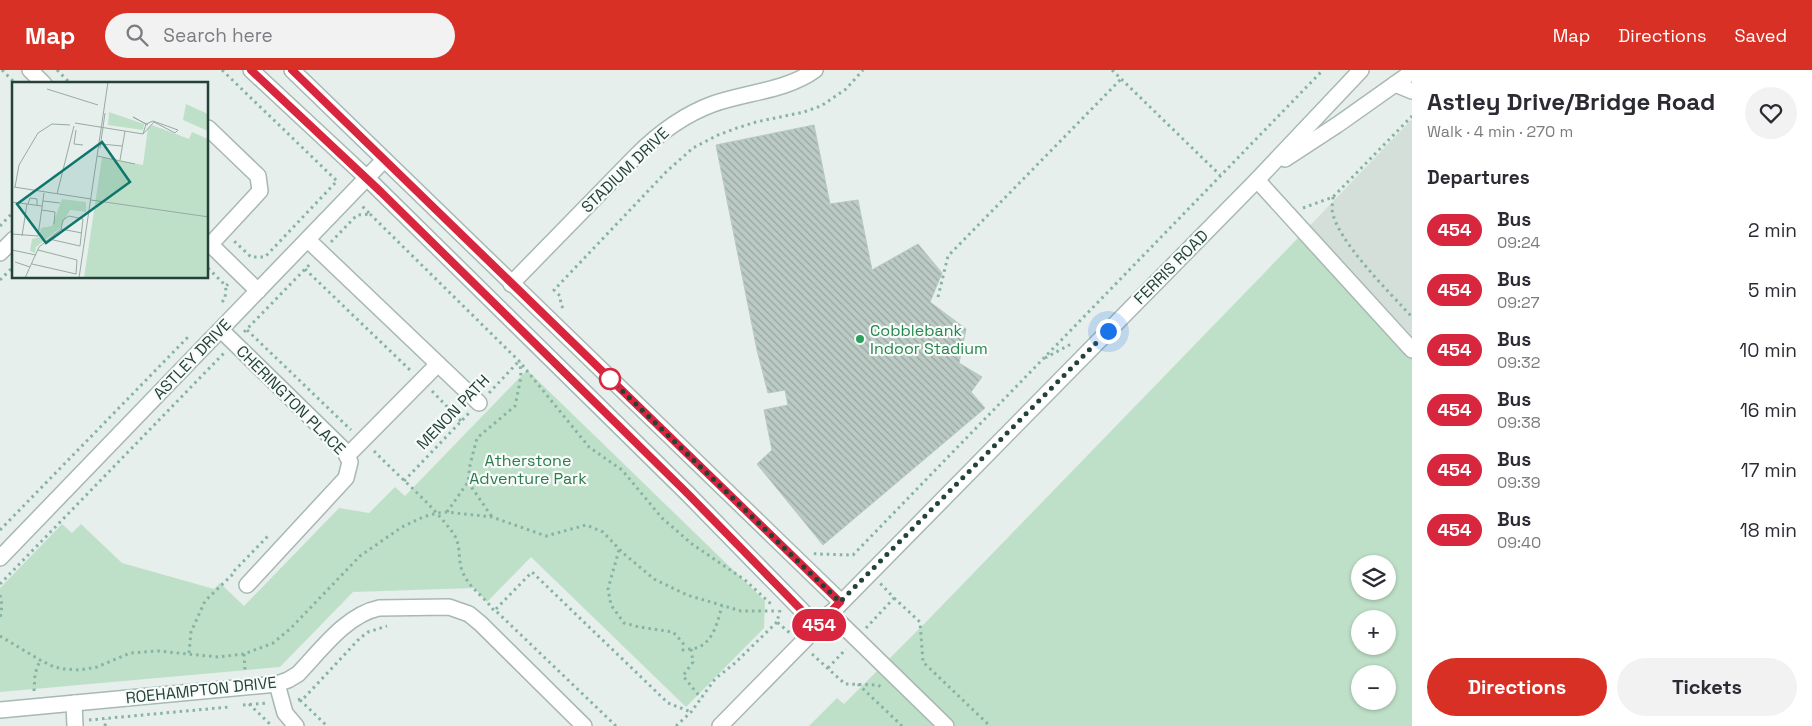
<!DOCTYPE html>
<html lang="en">
<head>
<meta charset="utf-8">
<style>
  body { margin:0; font-family:"Space Grotesk",sans-serif; background:#f2f2f3; color:#2b2b33; height:100vh; display:flex; flex-direction:column; font-size:19px; white-space:nowrap }
  * { box-sizing:border-box; margin:0 }
  p { font-size:16px; color:#7c7c81 }
  .icon { flex:none; width:28px; height:28px; fill:none; stroke:currentColor; stroke-width:2; stroke-linecap:round; stroke-linejoin:round }
  .map { position:relative; flex:1; overflow:hidden }
  .drawer { display:flex; flex-direction:column; background:#fff; width:400px }
  .drawer>* { flex:none }
  .badge { padding:0 10px; border-radius:16px; font-size:18px; line-height:32px }
  .buttons { position:absolute; left:1351px; top:485px; display:grid; gap:10px }
  .buttons a { display:grid; place-items:center; width:45px; height:45px; border-radius:50%; background:#fff; box-shadow:0 1px 4px #0004; font-size:25px }
  .you { position:absolute; width:25px; height:25px; margin:-12px; border:4px solid #fff; border-radius:50%; background:#1a73e8; box-shadow:0 0 0 8px #1a73e833 }
  .map>.badge { position:absolute; translate:-50% -50%; box-shadow:0 0 0 2px #fff }
  h2 { padding:0 15px; font-size:19px; line-height:45px }
  .round { display:grid; place-items:center; flex:none; width:52px; height:52px; border-radius:26px; background:#f2f2f3 }
  .summary { display:flex; align-items:center; justify-content:space-between; height:85px; padding:0 15px }
  h1 { font-size:24px; font-weight:600; line-height:38px }
  .action { display:flex; gap:10px; margin-top:auto; padding:10px 15px }
  .action a { flex:1; height:58px; border-radius:30px; background:#d93025; color:#fff; font-size:20px; font-weight:600; line-height:58px; text-align:center }
  .action a+a { background:#f2f2f3; color:#2b2b33 }
  ul { padding:0; list-style:none }
  li { display:flex; align-items:center; gap:15px; height:60px; padding:0 15px }
  li div { flex:1 }
  li b { display:block; font-size:19px }
  li em { font-style:normal }
  li .badge { min-width:55px; font-weight:700; text-align:center }
  header { display:flex; align-items:center; gap:30px; box-sizing:border-box; height:70px; padding:0 25px; background:#d93025; color:#fff }
  header strong { font-size:24px }
  nav { display:flex; gap:28px; margin-inline-start:auto; font-size:18px }
  .search { width:350px; height:45px; background:#f2f2f3; display:flex; align-items:center; gap:12px; box-sizing:border-box; padding:0 18px; border-radius:28px; color:#7c7c81; font-size:19px }
  main { display:flex; flex:1; min-height:0 }
  .map>svg:first-child { display:block }
</style>
</head>
<body>
<header>
<strong>Map</strong>
<div class="search"><svg class="icon" aria-label="search" viewBox="0 0 24 24"><circle cx="10" cy="10" r="6"/><path d="M15 15l6 6"/></svg>Search here</div>
<nav><a>Map</a><a>Directions</a><a>Saved</a></nav>
</header>
<main>
<div class="map">
<svg width="1412" height="656" viewBox="0 0 1412 656">
  <defs>
    <pattern id="building-back-hatch" width="6" height="6" patternUnits="userSpaceOnUse" patternTransform="scale(1.25)"><rect width="6" height="6" fill="#bbcac4"/><path d="M-1 5l2 2M0 0l6 6M5-1l2 2" fill="none" stroke="#98a6a0"/></pattern>
  </defs>
  <rect width="100%" height="100%" fill="#e6efeb"/>
  <path fill="#d4dfda" d="M1412,49V288L1300,166Z"/>
  <g fill="#bfe0c8" fill-rule="evenodd">
    <path d="M1300,166L1412,288V656H809L837,628L844,634L927,551ZM1360,494H1388V521H1360ZM1360,549H1388V576H1360ZM1360,604H1388V631H1360Z"/>
    <path d="M527,300L765,531L764,558L686,637L531,487L487,532L474,518L353,522L280,597L0,622V518L62,454L72,463L81,454L122,493L214,519L220,513L244,536L339,438L369,443L395,417L405,426Z"/>
  </g>
  <path fill="url(#building-back-hatch)" stroke="#b8c9c2" d="M814,55L830,134L858,130L872,200L918,174L942,203L930,232L966,259L959,293L982,307L971,322L985,338L823,475L757,394L772,380L764,340L788,335L785,320L768,323L757,280L716,75Z"/>
  <g fill="none" stroke-linecap="round" stroke-linejoin="round">
    <defs>
      <g id="minor">
        <path d="M30,0L44,14"/>
        <path d="M251,0L367,108L688,424L817,556"/>
        <path d="M292,0L841,532"/>
        <path d="M1395,14L1412,21"/>
        <path d="M208,58L258,106L260,121L210,175"/>
        <path d="M1285,89L1337,55L1412,2"/>
        <path d="M1257,110L1412,280"/>
        <path d="M308,170L479,333"/>
        <path d="M208,172L258,221"/>
        <path d="M0,183L14,169"/>
        <path d="M511,214L637,85C659,63 683,45 713,34C747,22 786,21 815,0"/>
        <path d="M221,260L344,380L350,392L346,408L247,515"/>
        <path d="M347,386L438,294"/>
        <path d="M0,488L384,90"/>
        <path d="M830,543L946,656"/>
        <path d="M277,614L285,643L296,656"/>
        <path d="M74,633L75,656"/>
        <path d="M0,640L277,614L288,610L298,604C321,580 346,545 379,538L449,537L469,544L481,554L584,656"/>
        <path d="M720,656L1257,110L1361,0"/>
      </g>
    </defs>
    <use href="#minor" stroke="#a8b8b2" stroke-width="18"/>
    <g stroke="#86b3a5" stroke-width="3" stroke-dasharray="2.5 4" stroke-linecap="butt">
      <path d="M2,0L16,14"/>
      <path d="M57,0L71,14"/>
      <path d="M222,0L337,111L265,187H251L233,170"/>
      <path d="M1112,0L1220,105"/>
      <path d="M1333,127C1333,131 1332,135 1332,139C1334,168 1392,225 1412,247"/>
      <path d="M1303,138L1333,127L1412,46"/>
      <path d="M370,144L519,291L589,377L622,400L662,448L692,474L745,510L771,534"/>
      <path d="M0,156L14,141"/>
      <path d="M331,172L357,145L370,144L361,135"/>
      <path d="M208,198L226,216L228,214"/>
      <path d="M305,199L411,301"/>
      <path d="M0,210L14,196"/>
      <path d="M938,227L948,186L1121,9"/>
      <path d="M222,232L225,229L226,216"/>
      <path d="M563,238L561,235L560,226L554,220L667,101L693,78L718,65L737,58L756,52L804,42L821,36L846,19L863,0"/>
      <path d="M247,260L351,360"/>
      <path d="M244,262L311,193"/>
      <path d="M1045,288L1073,273"/>
      <path d="M432,321L461,351"/>
      <path d="M489,323L519,291"/>
      <path d="M374,381C400,408 431,433 453,463C462,475 457,490 463,503C470,519 486,528 494,541"/>
      <path d="M404,411L469,343"/>
      <path d="M468,412L492,447"/>
      <path d="M447,442L468,412L470,395L477,368L515,336L521,307L520,292"/>
      <path d="M0,460L188,267"/>
      <path d="M619,480L608,519L611,535L624,553L639,557L673,562L683,573V580C688,579 695,579 699,577C714,570 718,550 722,536"/>
      <path d="M814,483L816,484L853,485L1323,0"/>
      <path d="M234,501L268,466"/>
      <path d="M0,514L224,283"/>
      <path d="M0,525L2,535L0,550"/>
      <path d="M894,528L920,552L923,592L990,656"/>
      <path d="M780,540L777,552L791,564"/>
      <path d="M866,558L894,528L880,513"/>
      <path d="M0,566L40,590L54,597L64,599L79,600L97,597L130,583L158,581L218,587L244,584L273,573L290,559L360,486L402,457L423,447L437,443L447,442L492,447L546,466L586,455L603,462L623,483L654,509L687,525L741,541H778"/>
      <path d="M691,579L693,592L683,606L701,628"/>
      <path d="M189,583L191,562L205,531L235,502"/>
      <path d="M244,584L245,601"/>
      <path d="M812,584L845,614L878,615L881,617"/>
      <path d="M828,598L846,579"/>
      <path d="M858,614L902,656"/>
      <path d="M34,621L35,604L40,590"/>
      <path d="M298,630L304,628L360,568L368,562L387,556"/>
      <path d="M300,630L327,656"/>
      <path d="M249,634L272,656"/>
      <path d="M243,635L267,633"/>
      <path d="M89,650L229,637"/>
      <path d="M105,656L106,649"/>
      <path d="M616,656L495,540L532,502L668,633L691,642"/>
      <path d="M676,656L691,642L715,609L735,593L777,552"/>
    </g>
    <use href="#minor" stroke="#fff" stroke-width="15"/>
  </g>
  <g fill="none" stroke-linecap="round" stroke-linejoin="round">
    <defs>
      <path id="line" d="M251,0L381,122L688,424L817,556L840,532L292,0"/>
    </defs>
    <use href="#line" stroke="#fff" stroke-width="11"/>
    <use href="#line" stroke="#d7263d" stroke-width="8"/>
    <path stroke="#24423a" stroke-width="5" stroke-dasharray="0 9" d="M610,309L840,532L1108,261"/>
  </g>
  <circle fill="#2e9e5b" stroke="#f7fbf9" stroke-width="2" cx="860" cy="269" r="5"/>
  <circle fill="#fff" stroke="#d7263d" stroke-width="2.5" cx="610" cy="309" r="10"/>
  <g text-anchor="middle" dominant-baseline="central" stroke-width="4.5" stroke-linejoin="round" paint-order="stroke">
    <g font-size="16" fill="#24423a" stroke="#f7fbf9">
      <text transform="translate(625 100) rotate(-44)">STADIUM DRIVE</text>
      <text transform="translate(1171 197) rotate(-45)">FERRIS ROAD</text>
      <text transform="translate(192 289) rotate(-46)">ASTLEY DRIVE</text>
      <text transform="translate(291 330) rotate(45)">CHERINGTON PLACE</text>
      <text transform="translate(453 342) rotate(-46)">MENON PATH</text>
      <text transform="translate(201 620) rotate(-6)">ROEHAMPTON DRIVE</text>
    </g>
    <g font-size="16" fill="#27864d" stroke="#f7fbf9" text-anchor="start">
      <text x="870" y="260">Cobblebank<tspan x="870" dy="18">Indoor Stadium</tspan></text>
    </g>
    <g font-size="16" fill="#2d7a4b" stroke="#f7fbf9">
      <text x="528" y="390">Atherstone<tspan x="528" dy="18">Adventure Park</tspan></text>
    </g>
  </g>
  <g transform="translate(12 12)">
    <rect width="196" height="196" fill="#e6efeb"/>
    <path d="M174,22L196,32V49L171,38ZM97,30L132,42L131,48L96,43ZM140,43L177,57L180,50L196,57V196H72L90,75L131,83L136,46ZM50,117L74,120V130L58,128L48,146L24,165L23,171L18,169L20,157L27,155L29,146L40,144Z" fill="#bfe0c8"/>
    <path fill="none" stroke="#98aaa4" stroke-width="1" d="M35,7L86,23M63,41L131,52L142,40L163,51L166,48L141,39L134,42L131,52M134,42L121,35L136,43M64,48L62,62L71,63M89,62L110,64M88,66L93,31M85,74L123,82M108,78L113,49M2,105L79,117M3,105L7,83L26,51L40,42L58,43M45,112L62,44M79,118L197,135M31,119L48,121M0,120L30,124M16,122L18,116L25,117V123M30,128L43,130L42,142M49,147L70,151M0,152L26,154L32,111M10,154L15,122M0,168L24,173M3,180L18,185M20,182L64,192L65,178L26,168M13,196L27,165L37,157L49,147L51,138L57,134L71,137L68,164L37,157M67,196L96,0"/>
    <path fill="#0f766e" fill-opacity="0.15" stroke="#0f766e" stroke-width="2.5" d="M90,60L118,100L34,161L5,122Z"/>
    <rect width="196" height="196" fill="none" stroke="#24423a" stroke-width="2.5"/>
  </g>
</svg>
<div class="buttons">
<a><svg class="icon" aria-label="layers" viewBox="0 0 24 24"><path d="M12 4l9 5-9 5-9-5zM3 14l9 5 9-5"/></svg></a>
<a>+</a>
<a>−</a>
</div>
<div class="you" style="left:1108px;top:261px"></div>
<b class="badge" style="left:819px;top:555px;background:#d7263d;color:#fff">454</b>
</div>
<section class="drawer">
<div class="summary"><div><h1>Astley Drive/Bridge Road</h1><p>Walk · 4 min · 270 m</p></div><a class="round"><svg class="icon" aria-label="heart" viewBox="0 0 24 24"><path d="M12 20l-8-8c-3-5 5-10 8-4 3-6 11-1 8 4z"/></svg></a></div>
<h2>Departures</h2>
<ul>
<li><span class="badge" style="background:#d7263d;color:#fff">454</span><div><b>Bus</b><p>09:24</p></div><em>2 min</em></li>
<li><span class="badge" style="background:#d7263d;color:#fff">454</span><div><b>Bus</b><p>09:27</p></div><em>5 min</em></li>
<li><span class="badge" style="background:#d7263d;color:#fff">454</span><div><b>Bus</b><p>09:32</p></div><em>10 min</em></li>
<li><span class="badge" style="background:#d7263d;color:#fff">454</span><div><b>Bus</b><p>09:38</p></div><em>16 min</em></li>
<li><span class="badge" style="background:#d7263d;color:#fff">454</span><div><b>Bus</b><p>09:39</p></div><em>17 min</em></li>
<li><span class="badge" style="background:#d7263d;color:#fff">454</span><div><b>Bus</b><p>09:40</p></div><em>18 min</em></li>
</ul>
<div class="action"><a>Directions</a><a>Tickets</a></div>
</section>
</main>
</body>
</html>
